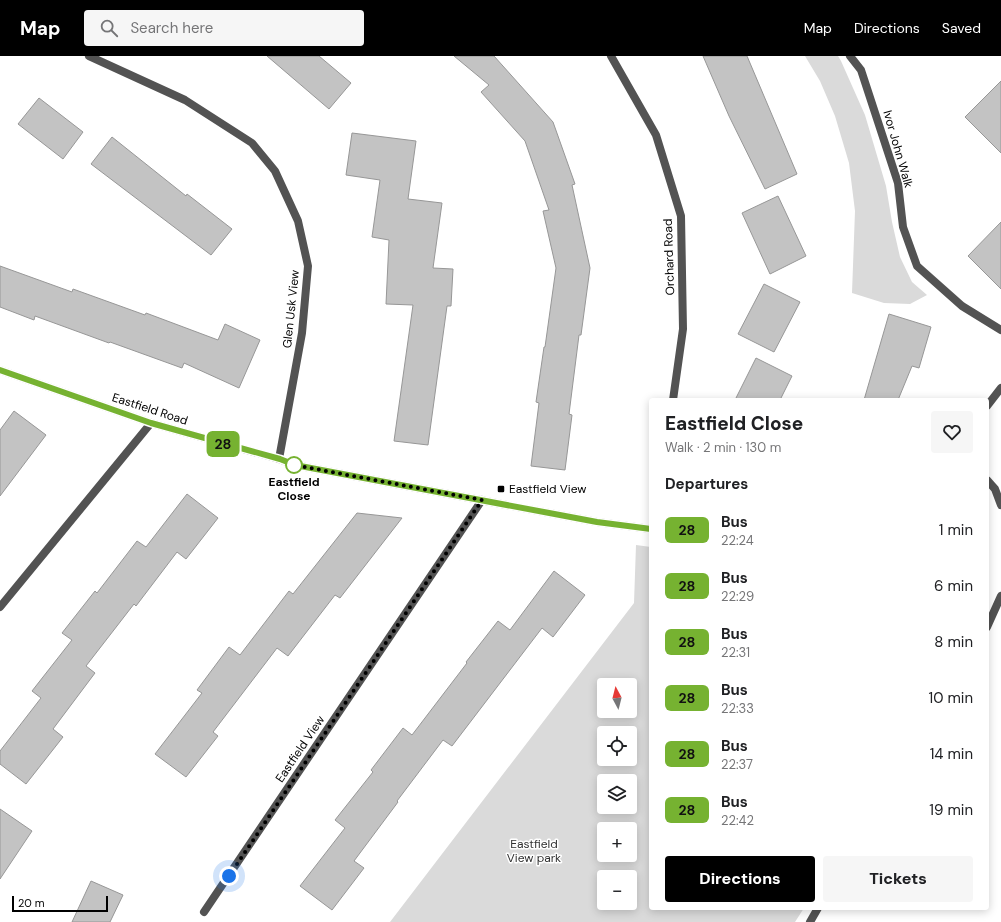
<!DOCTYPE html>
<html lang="en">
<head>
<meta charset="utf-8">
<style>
  body { margin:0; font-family:"DM Sans",sans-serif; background:#f6f6f6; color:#202124; height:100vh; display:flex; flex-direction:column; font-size:15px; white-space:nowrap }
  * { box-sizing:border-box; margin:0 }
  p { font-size:13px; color:#757577 }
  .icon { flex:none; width:22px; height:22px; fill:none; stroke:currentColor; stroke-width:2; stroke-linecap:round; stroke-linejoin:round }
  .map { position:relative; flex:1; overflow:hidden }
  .panel { position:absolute; left:649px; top:342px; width:340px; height:512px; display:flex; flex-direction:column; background:#fff; border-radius:4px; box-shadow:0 2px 10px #0003 }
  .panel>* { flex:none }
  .badge { padding:0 8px; border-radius:6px; font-size:14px; line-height:26px }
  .needle { width:26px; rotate:353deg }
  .tools { position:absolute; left:597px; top:622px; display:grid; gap:8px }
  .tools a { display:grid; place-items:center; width:40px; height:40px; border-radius:4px; background:#fff; box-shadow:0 2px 10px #0003; font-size:20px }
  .scale { position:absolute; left:12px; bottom:10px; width:96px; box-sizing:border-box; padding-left:4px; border:2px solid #000; border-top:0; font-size:11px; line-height:14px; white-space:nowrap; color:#000; -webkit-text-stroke:3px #fff; paint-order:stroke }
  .you { position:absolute; width:20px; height:20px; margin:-10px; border:3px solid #fff; border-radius:50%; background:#1a73e8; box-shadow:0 0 0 6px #1a73e833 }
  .map>.badge { position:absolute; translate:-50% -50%; box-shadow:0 0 0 2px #fff }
  h2 { padding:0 16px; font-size:15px; line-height:36px }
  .round { display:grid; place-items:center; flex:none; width:42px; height:42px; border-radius:4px; background:#f6f6f6 }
  .head { display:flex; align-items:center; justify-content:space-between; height:68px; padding:0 16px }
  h1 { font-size:19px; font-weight:800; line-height:30px }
  .primary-button { display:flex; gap:8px; margin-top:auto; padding:8px 16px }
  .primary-button a { flex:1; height:46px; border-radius:4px; background:#000; color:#fff; font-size:16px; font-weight:800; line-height:46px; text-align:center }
  .primary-button a+a { background:#f6f6f6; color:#202124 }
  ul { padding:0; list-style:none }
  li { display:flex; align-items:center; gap:12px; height:56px; padding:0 16px }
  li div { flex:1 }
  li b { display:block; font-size:15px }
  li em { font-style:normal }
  li .badge { min-width:44px; font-weight:700; text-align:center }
  header { display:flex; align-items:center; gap:24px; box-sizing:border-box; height:56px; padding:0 20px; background:#000; color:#fff }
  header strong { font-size:19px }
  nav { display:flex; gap:22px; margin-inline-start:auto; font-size:14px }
  .search { width:280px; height:36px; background:#f6f6f6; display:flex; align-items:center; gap:10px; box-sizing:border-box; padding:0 14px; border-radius:4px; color:#757577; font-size:15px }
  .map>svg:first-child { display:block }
</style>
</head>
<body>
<header>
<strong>Map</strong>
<div class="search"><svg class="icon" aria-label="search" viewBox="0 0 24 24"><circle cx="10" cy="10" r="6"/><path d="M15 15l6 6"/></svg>Search here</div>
<nav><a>Map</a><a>Directions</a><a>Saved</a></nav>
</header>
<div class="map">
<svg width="1001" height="866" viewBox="0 0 1001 866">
  <rect width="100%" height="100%" fill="#fff"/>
  <g fill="#dadada" fill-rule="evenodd">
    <path d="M805,0H838L841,5L865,59L886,130L892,166L900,201L912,226L927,239L910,248L884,247L852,237L855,155L849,107L835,60L820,25Z"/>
    <path d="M636,489L651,491V852H804L795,866H390L634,547ZM604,629H630V655H604ZM604,677H630V703H604ZM604,725H630V751H604ZM604,773H630V799H604ZM604,821H630V847H604Z"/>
  </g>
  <g fill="#c3c3c3" stroke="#979797">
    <path d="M267,0H319L351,27L329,53Z"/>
    <path d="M454,0H494L553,66L575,128L572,129L590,212L581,279H579L569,358L572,359L565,414L531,410L539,347L536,346L544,291H545L556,212L543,155L549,154L525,85L481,36L489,29Z"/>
    <path d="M703,0H747L797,118L765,133L729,60Z"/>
    <path d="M1001,25V97L965,61Z"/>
    <path d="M39,42L83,76L63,103L18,68Z"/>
    <path d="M352,77L416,85L408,143L442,147L433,212L453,213L451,250H447L428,389L394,385L413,249L386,248L389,184L372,181L380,124L346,119Z"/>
    <path d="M112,81L186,140L187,138L232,173L211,199L91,108Z"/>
    <path d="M778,140L806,200L770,218L742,157Z"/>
    <path d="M1001,166V233L968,200Z"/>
    <path d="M0,210L72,236L73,233L145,259L146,257L218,284L225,268L260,284L239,332L184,307L182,312L110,286L109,287L35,260L34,264L0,251Z"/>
    <path d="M764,228L800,246L774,296L738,278Z"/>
    <path d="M889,258L931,271L919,312L912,310L898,344H864Z"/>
    <path d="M756,302L792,320L780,344H735Z"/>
    <path d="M14,355L46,379L0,440V374Z"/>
    <path d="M187,438L218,462L186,503L177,496L136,550L134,548L86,610L95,617L53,673L63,681L26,728L0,708V695L41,642L32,635L72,584L62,577L95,535L97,537L137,485L146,491Z"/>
    <path d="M357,457L402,462L340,542L335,539L288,600L277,592L213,676L218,680L186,721L155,698L202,637L197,634L229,591L240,599L289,535L293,538Z"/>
    <path d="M554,515L585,539L553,581L542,572L452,690L443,684L397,745L398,746L354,805L364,812L332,854L300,830L345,772L335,764L373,716L371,714L403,672L412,679L467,607L466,606L498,565L510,574Z"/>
    <path d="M0,753L32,775L0,823Z"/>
    <path d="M91,825L123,839L110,866H72Z"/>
  </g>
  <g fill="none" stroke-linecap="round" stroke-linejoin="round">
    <g stroke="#535353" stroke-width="8">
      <path d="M89,0L185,44L252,87L275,115L298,165L308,210L302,277L279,403"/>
      <path d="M611,0L656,79L681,160L683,273L673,344"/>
      <path d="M850,0L861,14L898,127L903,171L917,210L962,250L1001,274"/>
      <path d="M0,314L151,367L279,403L295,409L597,466L651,473"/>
      <path d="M987,350L1001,332"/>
      <path d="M987,424L995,433L1001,449"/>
      <path d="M0,551L151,367"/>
      <path d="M987,571L1001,540"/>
      <path d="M204,856L482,444"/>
      <path d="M810,866L818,852"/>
    </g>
  </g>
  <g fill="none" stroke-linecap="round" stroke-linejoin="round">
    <defs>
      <path id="line" d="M0,314L151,367L280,403L295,409L597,466L651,473"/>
    </defs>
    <use href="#line" stroke="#fff" stroke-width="9"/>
    <use href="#line" stroke="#76b231" stroke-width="6"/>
    <path stroke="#000" stroke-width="4" stroke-dasharray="0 7.2" d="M229,820L482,444L294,409"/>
  </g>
  <circle fill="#fff" stroke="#76b231" stroke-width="2" cx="294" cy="409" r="8"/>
  <rect fill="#000" stroke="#fff" stroke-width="1.5" x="497" y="429" width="8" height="8" rx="2"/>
  <g text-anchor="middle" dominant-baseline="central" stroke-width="3" stroke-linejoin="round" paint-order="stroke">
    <g font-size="12" fill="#000" stroke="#fff">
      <text transform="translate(898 93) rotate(74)">Ivor John Walk</text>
      <text transform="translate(669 201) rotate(-92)">Orchard Road</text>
      <text transform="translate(291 253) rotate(-84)">Glen Usk View</text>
      <text transform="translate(150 353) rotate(18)">Eastfield Road</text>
      <text transform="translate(300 693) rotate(-56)">Eastfield View</text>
    </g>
    <g font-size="12" font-weight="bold" fill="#000" stroke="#fff">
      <text x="294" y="426">Eastfield<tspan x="294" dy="14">Close</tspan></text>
    </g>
    <g font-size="12" fill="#000" stroke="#fff" text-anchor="start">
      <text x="509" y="433">Eastfield View</text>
    </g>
    <g font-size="12" fill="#313131" stroke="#fff">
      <text x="534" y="788">Eastfield<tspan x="534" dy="14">View park</tspan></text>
    </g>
  </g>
</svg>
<div class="tools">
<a><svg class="needle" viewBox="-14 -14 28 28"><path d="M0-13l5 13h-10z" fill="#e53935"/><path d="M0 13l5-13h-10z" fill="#757577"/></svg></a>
<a><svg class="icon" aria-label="locate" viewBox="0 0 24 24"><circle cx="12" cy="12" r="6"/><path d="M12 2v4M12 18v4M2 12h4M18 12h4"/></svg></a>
<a><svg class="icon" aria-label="layers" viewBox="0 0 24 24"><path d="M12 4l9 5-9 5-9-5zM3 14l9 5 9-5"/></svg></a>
<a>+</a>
<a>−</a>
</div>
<div class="scale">20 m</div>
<div class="you" style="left:229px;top:820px"></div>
<b class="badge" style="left:223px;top:388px;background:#76b231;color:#111">28</b>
<section class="panel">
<div class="head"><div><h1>Eastfield Close</h1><p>Walk · 2 min · 130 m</p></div><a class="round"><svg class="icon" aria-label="heart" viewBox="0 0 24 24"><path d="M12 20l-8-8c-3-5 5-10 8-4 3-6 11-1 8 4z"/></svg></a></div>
<h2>Departures</h2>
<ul>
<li><span class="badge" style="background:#76b231;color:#111">28</span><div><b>Bus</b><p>22:24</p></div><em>1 min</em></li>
<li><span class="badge" style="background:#76b231;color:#111">28</span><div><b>Bus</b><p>22:29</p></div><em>6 min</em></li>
<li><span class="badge" style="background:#76b231;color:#111">28</span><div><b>Bus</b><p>22:31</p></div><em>8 min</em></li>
<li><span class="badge" style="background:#76b231;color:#111">28</span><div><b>Bus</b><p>22:33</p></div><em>10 min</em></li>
<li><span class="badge" style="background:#76b231;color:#111">28</span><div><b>Bus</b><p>22:37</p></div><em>14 min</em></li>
<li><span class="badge" style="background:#76b231;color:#111">28</span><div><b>Bus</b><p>22:42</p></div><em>19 min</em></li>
</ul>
<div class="primary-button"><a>Directions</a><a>Tickets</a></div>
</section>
</div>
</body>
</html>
